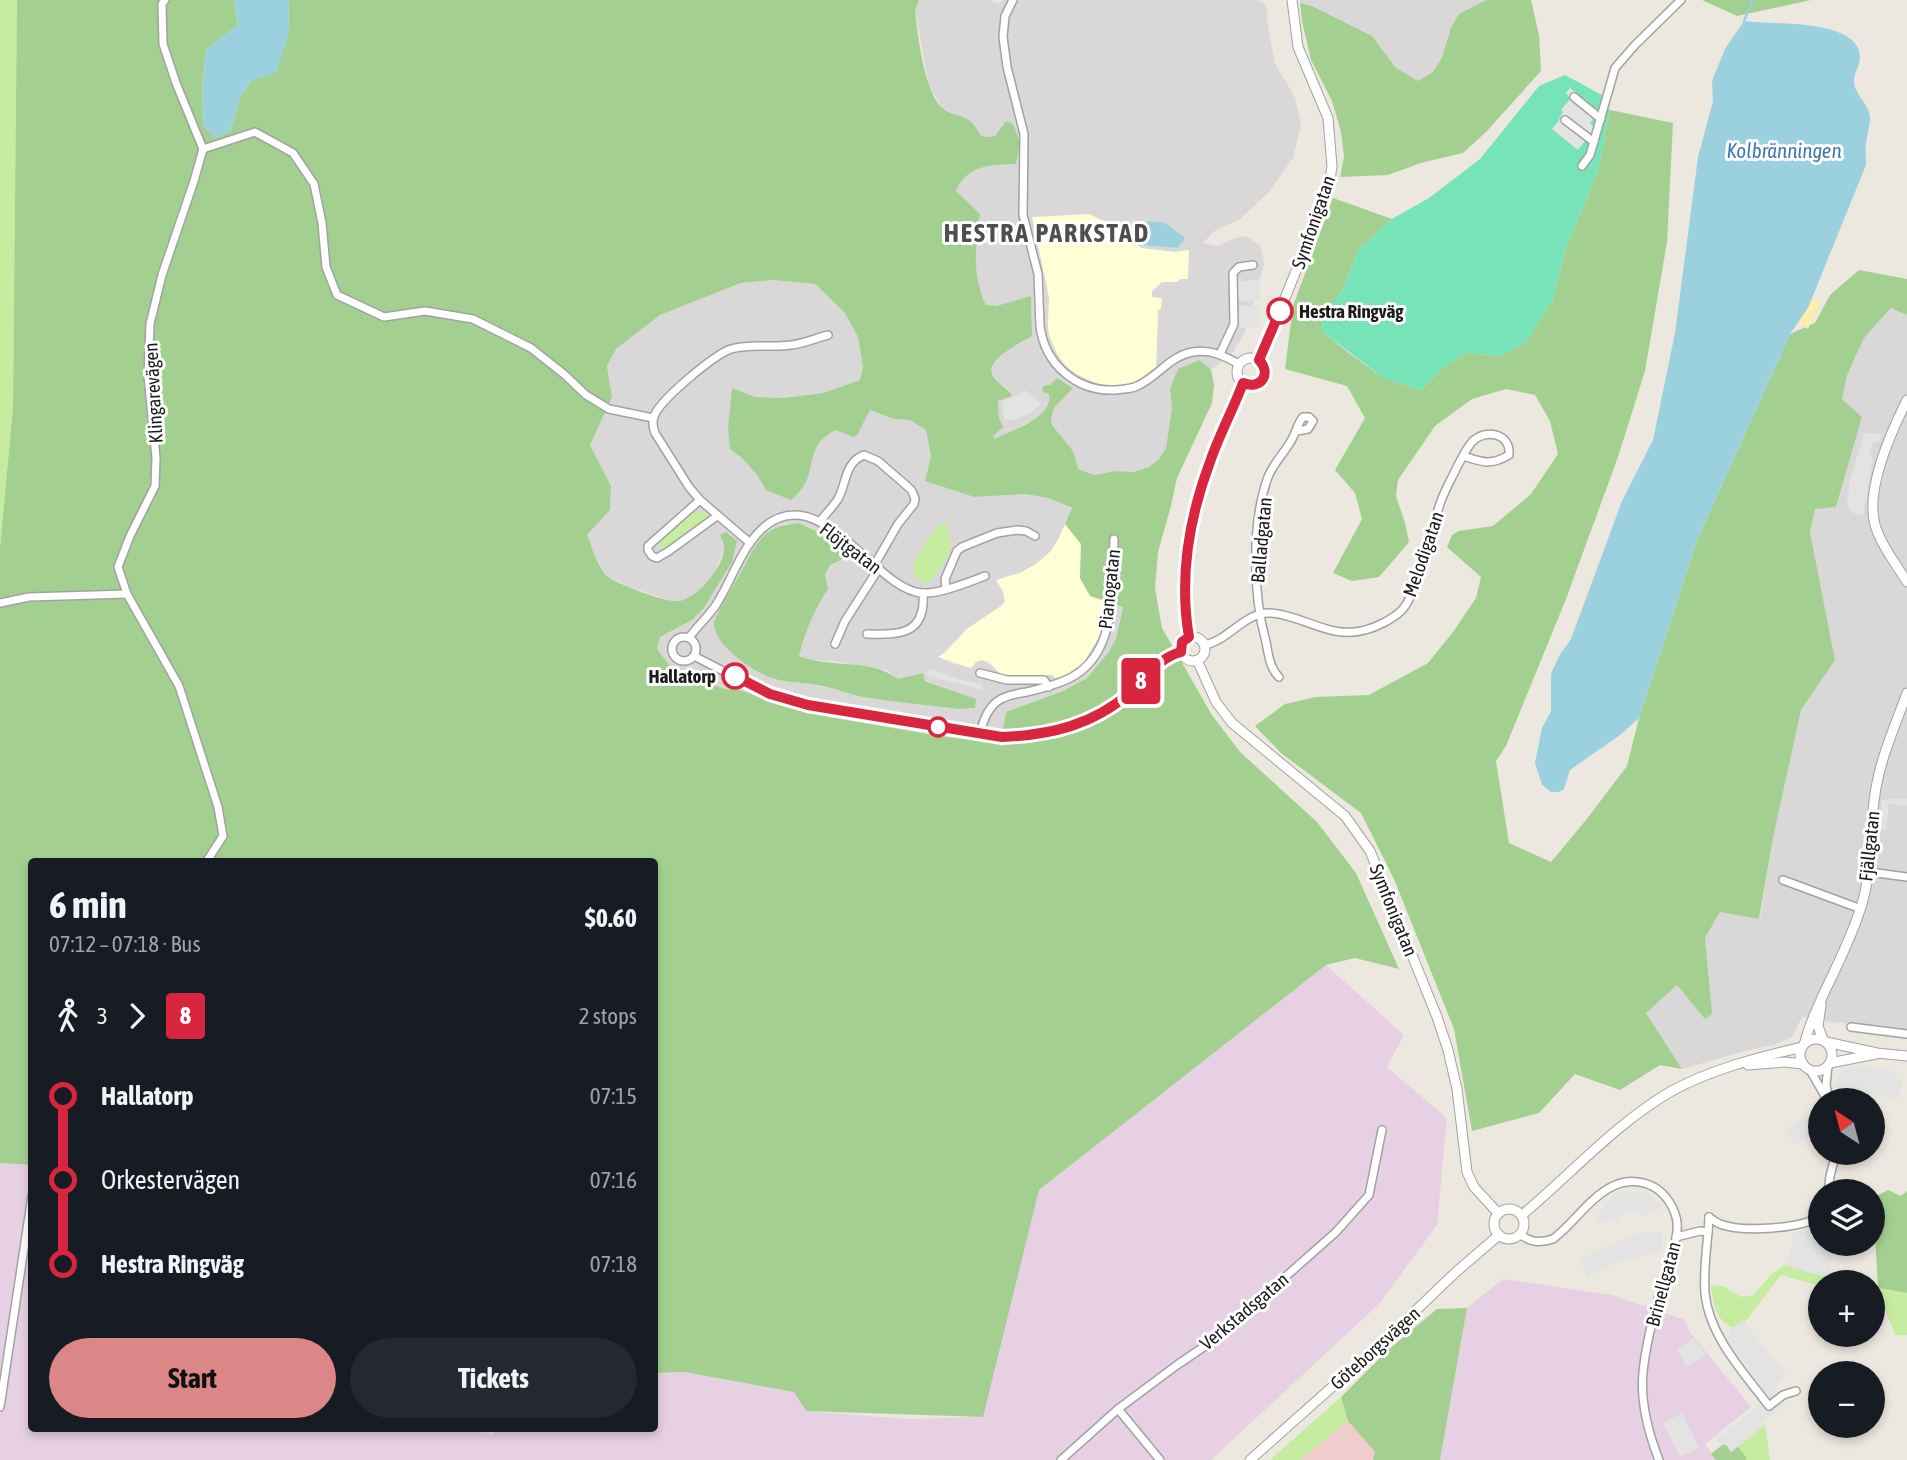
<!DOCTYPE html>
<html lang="en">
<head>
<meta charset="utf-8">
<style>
  body { margin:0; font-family:"Asap Condensed",sans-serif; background:#242831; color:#f1f3f6; height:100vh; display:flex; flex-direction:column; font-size:26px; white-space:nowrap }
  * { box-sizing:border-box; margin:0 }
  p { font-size:23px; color:#9ea1a6 }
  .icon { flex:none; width:38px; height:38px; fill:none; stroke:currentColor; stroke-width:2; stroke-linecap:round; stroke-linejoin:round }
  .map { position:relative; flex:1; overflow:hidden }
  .details { position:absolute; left:28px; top:858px; width:630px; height:574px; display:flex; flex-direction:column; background:#171b24; border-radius:7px; box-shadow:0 4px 10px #0003 }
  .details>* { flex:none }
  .badge { padding:0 14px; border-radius:5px; font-size:24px; line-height:46px }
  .needle { width:46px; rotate:324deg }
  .fabs { position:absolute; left:1808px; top:1088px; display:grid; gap:14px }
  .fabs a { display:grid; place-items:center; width:77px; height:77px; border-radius:50%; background:#171b24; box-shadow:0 4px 10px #0003; font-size:35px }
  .map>.badge { position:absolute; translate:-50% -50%; box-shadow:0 0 0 4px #fff }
  .legs { display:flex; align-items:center; gap:10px; height:77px; padding:0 21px; font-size:23px }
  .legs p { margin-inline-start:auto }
  .headline { display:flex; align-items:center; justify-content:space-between; height:119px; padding:0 21px }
  h1 { font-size:38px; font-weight:700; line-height:52px }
  .primary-button { display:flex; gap:14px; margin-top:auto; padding:14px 21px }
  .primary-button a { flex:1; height:80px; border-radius:42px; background:#dd8688; color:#111; font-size:28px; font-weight:700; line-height:80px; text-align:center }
  .primary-button a+a { background:#242831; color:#f1f3f6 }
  ul { padding:0 21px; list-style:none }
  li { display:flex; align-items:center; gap:24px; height:84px; font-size:26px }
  li i { display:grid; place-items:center; width:10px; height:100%; margin:0 9px; background:currentColor }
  li i::after { content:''; width:18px; height:18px; margin:-9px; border:5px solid; border-radius:50%; background:#171b24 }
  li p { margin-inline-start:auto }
  li:first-child i { background:linear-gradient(#0000 50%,currentColor 0) }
  li:last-child i { background:linear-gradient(currentColor 50%,#0000 0) }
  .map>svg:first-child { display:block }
</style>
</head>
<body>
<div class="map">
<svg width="1907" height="1460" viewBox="0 0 1907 1460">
  <rect width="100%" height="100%" fill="#ede8df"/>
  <g fill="#d9d7d7" fill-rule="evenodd">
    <path d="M919,0H989L998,4L1003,0H1258L1267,6V21L1275,64L1295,97L1301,125L1293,158L1269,192L1240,219L1213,232L1203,243L1217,246L1235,238L1246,236L1260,245L1264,264L1246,330L1233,352L1211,370L1200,360L1170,389L1172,408L1166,448L1159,459L1149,467L1134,472L1116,471L1094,475L1077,469L1073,451L1052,425L1051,421L1054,408L1073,388L1063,381L1049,394L1051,397L1050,404L1044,413L996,440L993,436L999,418L998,401L1008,389L1000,383L992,375L991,367L996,361L1009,349L1032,336L1031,296L996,306H987L980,293L976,274V244L980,215L956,191L965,176L980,167L1016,164L1006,121L995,137L987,138L980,135L970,121L943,109L929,86L915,10ZM1125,231L1133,242L1141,248L1174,252L1188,250L1187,279H1180L1176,282H1162L1152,291V297L1161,298L1158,309L1156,367L1098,384L1076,374L1048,325L1049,297L1045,275ZM1175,231L1184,237V240L1177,248L1142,245Z"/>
    <path d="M1300,0H1486L1459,14L1451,28L1442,57L1433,72L1418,82L1396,68L1372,36L1312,6L1300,3Z"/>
    <path d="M773,280L815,284L845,313L858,337L863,367L860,380L823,393L783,398L755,397L732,389L730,449L743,459L758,476L766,490L804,486L813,453L825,435L836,430L853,436L870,410L894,419L910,420L926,429L931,456L925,481L974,497L1025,494L1048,498L1072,509L1058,540L1051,551L1036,564L1020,573L996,580L1003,591L1005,602L1001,606L967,629L939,657L951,663L971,668L976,662L981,660L1020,677L1053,675L1100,635L1105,600L1123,606L1116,639L1108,653L1087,678L1063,691L1006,712L1001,742L945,737L829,717L787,707L740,690L725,689L673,670L657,649L660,637L692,620L704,608L732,562L724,549L714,574L698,591L684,601L675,602L630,587L607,576L593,552L587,535L610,510L611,486L590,445L612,397L607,366L616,349L660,315L742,283ZM799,523L836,541L845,558L830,565L824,574L828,589L817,605L808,625L799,656L809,660L841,662L887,670L898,680L919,673L925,680L975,699V708L960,709L864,697L811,684L716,616L728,597L760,540L784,524ZM940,524L946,559L941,564L931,582L913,564L927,540Z"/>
    <path d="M1892,308L1907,315V1035L1885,1026L1831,1022L1802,1017L1792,1037L1774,1045L1753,1049L1682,1069L1646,1013L1677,985L1705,1019L1711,1014L1705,938L1720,912L1760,918L1773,838L1801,710L1835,660L1810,532L1815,508L1836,507L1862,417L1842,399L1847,375L1864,338Z"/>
  </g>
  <path fill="#f0cdcc" d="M1348,1421L1375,1452L1373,1460H1300Z"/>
  <g fill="#e7d0e3">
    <path d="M1326,965L1404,1035L1387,1067L1447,1118L1437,1225L1379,1304L1211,1460H0V1163L31,1165L32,1428H456L493,1435L496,1428H654L655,1373L684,1372L794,1392L806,1411L908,1419L982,1417L1039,1190Z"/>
    <path d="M1503,1279L1611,1295L1685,1320L1690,1332L1751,1407L1705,1444L1716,1460H1440L1467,1308Z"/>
  </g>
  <g fill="#ffffd6">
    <path d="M1089,214L1125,231L1133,242L1141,248L1174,252L1189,250L1188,279H1180L1177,282H1162L1152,291V297L1162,298L1161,309L1158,310L1156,367L1136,382L1124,385L1108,386L1098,384L1076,374L1065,365L1057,354L1049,335L1048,325L1049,297L1032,217Z"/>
    <path d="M1065,524L1081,544L1080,578L1090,595L1105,600L1100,635L1083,664L1067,676L1057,680L1052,675L1003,677L988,661L981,660L976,662L971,668L938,657L946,652L967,629L1001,606L1005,602L1003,591L996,580L1020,573L1036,564L1051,551L1058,540Z"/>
  </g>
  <g fill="#c6eca0">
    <path d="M0,0H17L13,407L0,548Z"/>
    <path d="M693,510L698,513L704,511L710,516L663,550L657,542Z"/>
    <path d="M945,522C947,529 952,538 951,545C950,557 937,572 931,582L925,583L915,577L913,564L927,540L940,524Z"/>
    <path d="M1784,1265L1849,1283H1820V1286L1781,1275L1745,1322L1736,1329C1716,1322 1713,1305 1711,1285L1723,1286L1741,1297L1753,1295L1772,1274Z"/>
    <path d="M1873,1287L1907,1293V1335H1895L1883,1304L1873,1301Z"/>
    <path d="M1341,1397L1348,1421L1300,1460H1270Z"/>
    <path d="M1765,1424L1770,1460H1746L1745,1457L1734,1442Z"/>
  </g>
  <g fill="#a3d090" fill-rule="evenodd">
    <path d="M17,0H234L238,25L206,50L202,91L204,126L215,138L231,130L239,100L251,81L288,36L289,0H919L915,11C918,35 924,96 945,110C952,115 963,115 970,121C981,130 976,140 995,136L1006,121L1013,124L1020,142L1016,164C990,166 969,163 956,191L980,214C975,246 972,276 986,305L996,306L1031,296L1032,336C1022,342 986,359 992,374C996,383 1007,387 1012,396L998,401L999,418L1003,427L993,436L995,439C1012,430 1054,417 1049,394L1043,392L1042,388L1045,385H1050L1057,378L1073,388L1054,408L1051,421L1052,425L1073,451L1078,469L1094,475L1116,471L1134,472L1149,467L1159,459L1166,448L1172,408L1170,389L1178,369L1200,360L1211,370L1214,385L1212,403L1177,478L1171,506L1158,552L1155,588L1162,628L1212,715L1240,752L1317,822L1356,873L1399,969L1355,958L1326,965L1039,1190L983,1417L806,1411L794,1392L684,1372L655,1373L654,861H32L31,1165L0,1163V548L13,407ZM773,280L815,284L845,313L858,337L863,367L860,380L823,393L783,398L755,397L732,388L728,429L730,449L743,459L758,476L766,490L791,500C795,496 800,492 803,487C816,467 806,444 836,430L853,437L857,435L870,410L894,419L910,420L926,430L931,456L925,481L974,497L1025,494L1048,498L1072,508L1065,524L1081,544L1080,578L1090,596L1123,607L1116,639L1108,653L1087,678L1063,691L1006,712L1001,742L945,737L829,717L787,707L740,690L725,689L673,670L657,649L660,637L692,620L704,608L732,562L737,541L726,532L720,535C722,539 725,546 724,550C722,568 698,597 680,601C670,604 612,583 605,574C597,563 592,548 587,535L610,510L611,486L590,445L612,397L607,366L616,349L660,315L741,283Z"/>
    <path d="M1486,0H1531L1539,35L1541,71L1486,132L1463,153L1421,163L1388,175L1340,177L1344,157L1341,132L1332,101L1311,60L1302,21L1300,3L1312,6L1372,36L1396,68L1418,81L1433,72L1442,57L1451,28L1459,14Z"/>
    <path d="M1702,0H1811L1737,16Z"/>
    <path d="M1610,110L1673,123L1667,242L1645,371L1618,457L1566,599L1506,746L1496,761L1509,843L1551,862L1586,820L1627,766L1639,718L1697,540L1790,334L1815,323L1830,295L1859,270L1907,279V315L1891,308L1864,338L1847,375L1842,399L1862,417L1836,507L1815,509L1810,532L1835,660L1801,710L1773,838L1759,919L1720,912L1705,938L1712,1014L1705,1019L1677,985L1646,1013L1682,1069L1660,1065L1620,1090L1575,1074L1539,1113L1472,1131L1454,1029L1394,879L1361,813L1281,753L1255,726L1285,704L1316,697L1369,695L1428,663L1453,632L1476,598L1481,577L1447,547L1452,535L1459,531L1493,526L1531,494L1558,454L1550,421L1535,395L1506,389L1472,399L1435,426L1398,480L1396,496L1405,523L1409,542L1379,577L1352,581L1333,573L1362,519L1355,493L1335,470L1365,418L1347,386L1285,369L1293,306L1333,198L1392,219L1358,251L1343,290L1320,318L1324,333L1349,353L1385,379L1421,390L1441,370L1465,353L1500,356L1526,342L1552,301L1566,247L1597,174Z"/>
    <path d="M799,523L836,541L847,552L845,558L830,565L825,574L828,589C814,610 805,632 799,656C831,669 869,657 898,679L923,673L925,681L976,699L975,708L960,709C928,705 895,702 863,697C849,694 836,689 822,686C805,682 785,683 769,677C750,669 715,646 714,623C714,618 735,583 739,576C756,545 760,526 799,523Z"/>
    <path d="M1888,1190L1901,1196L1907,1191V1293L1878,1288L1873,1198Z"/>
    <path d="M1467,1308L1440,1460H1373L1375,1452L1348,1421L1341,1397L1388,1350L1437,1309Z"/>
    <path d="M1734,1442L1746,1457V1460H1716L1711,1454L1725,1443Z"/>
  </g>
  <path fill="#ffedab" d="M1812,298L1820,303L1808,329L1799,323Z"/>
  <path fill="#76e3b8" d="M1565,75L1602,95L1600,103L1610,110L1597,174L1566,247L1552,301L1526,342L1500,356L1465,353L1441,370L1421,390L1385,379L1324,333L1319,318L1343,290L1358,251L1392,219L1429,198L1480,159L1539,86Z"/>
  <g fill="#e3e3e3">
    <path d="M1570,88L1599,111L1590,123L1595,128L1578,150L1552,129L1560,119L1559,118L1563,112L1561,110L1571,98L1566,93Z"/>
    <path d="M1260,280V300L1237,301L1236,281Z"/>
    <path d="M1260,305L1261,327L1237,328V306Z"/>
    <path d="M1025,390L1041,404L1032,412L1022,417L1011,420H1004L1002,401L1019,395Z"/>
    <path d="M1864,433L1882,434L1880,441L1872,444L1869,453L1873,459L1863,516L1851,512L1847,503L1850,480Z"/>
    <path d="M929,669L965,681L983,684L982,690L926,675Z"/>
    <path d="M1889,798L1907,799V806L1889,803L1886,830H1880L1882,800L1889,801Z"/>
    <path d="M1851,1066L1875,1067L1897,1072L1896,1078L1902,1079L1899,1099L1863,1094L1861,1101H1838L1836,1087L1837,1079L1842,1071Z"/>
    <path d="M1811,1108L1820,1118V1126L1815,1132L1816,1135L1795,1145L1785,1131Z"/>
    <path d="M1631,1191L1646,1193L1653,1198L1662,1207L1656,1211L1654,1209L1644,1217L1638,1213L1630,1211L1621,1215L1616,1222L1611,1220L1596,1222L1599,1211L1612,1197L1621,1192Z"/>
    <path d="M1820,1228V1244H1835L1829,1278L1784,1265L1791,1251L1793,1233Z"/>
    <path d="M1641,1233H1662L1661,1253L1622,1260L1587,1277L1580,1259L1606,1246Z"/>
    <path d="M1743,1320L1787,1376L1779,1382L1776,1390L1786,1403L1762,1423L1764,1426L1731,1452L1727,1446L1716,1441L1718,1438L1761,1404L1762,1386L1727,1341L1730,1330Z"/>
    <path d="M1694,1338L1706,1354L1686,1367L1677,1349Z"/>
    <path d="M1682,1413L1699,1448L1680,1457L1663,1423Z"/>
  </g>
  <g fill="#9bd0df">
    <path d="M234,0H289L288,36L276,72L251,81L239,100L231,130L215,138L204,126L202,91L206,50L238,25Z"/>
    <path d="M1744,21C1771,25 1859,18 1860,57C1860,66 1853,74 1854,83C1856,96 1869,104 1870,117C1870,125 1867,135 1866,144C1865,151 1866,158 1866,165L1808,308L1790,334L1697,540L1639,718L1620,735L1570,770L1564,789L1559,792H1551L1542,785L1535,763L1542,728L1551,711V674L1559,656L1571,639L1622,501L1653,440L1675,333L1698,157L1713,101L1712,81L1725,49Z"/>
    <path d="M1148,221L1165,223L1184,237V240L1177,248L1142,245L1132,235L1136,228Z"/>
  </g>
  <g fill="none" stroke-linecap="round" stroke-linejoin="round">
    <path stroke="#9bd0df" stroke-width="2.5" d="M1744,21L1753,0"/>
    <defs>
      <g id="minor">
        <path d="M165,0L162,4L163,44L176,83L203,149L194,181L162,275L150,324L148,376L156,458L155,486L130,536L118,567L127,594L179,686L218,807L223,836L207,861"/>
        <path d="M1013,0L1005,16L1003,37L1007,67L1024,134L1023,215L1038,274L1040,326C1045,365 1077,392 1116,390C1123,389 1131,389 1137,386C1158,377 1169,356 1193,352C1211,349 1224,356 1239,364"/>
        <path d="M1574,97L1601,119"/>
        <path d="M1565,120L1594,142"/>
        <path d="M203,149L255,132L293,153L314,184L322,223L326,267L337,295L384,317L425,311L473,319L531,348L565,375L586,395L609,409L653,418"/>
        <path d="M1582,166L1590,155L1615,68L1635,45L1681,0"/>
        <path d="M1220,354L1234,324L1233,273L1239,267L1253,265"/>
        <path d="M700,500L648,546V550L652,556L657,558L669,551L717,516"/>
        <path d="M820,522C825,514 833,507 838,499C847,483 844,463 864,455L878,461L907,486L912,491L915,499L914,504L898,524L875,564"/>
        <path d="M750,543L700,500L689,487L655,433C653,428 652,423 654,417C658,401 714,355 731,349C751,343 771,348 791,345C803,344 816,338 828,335"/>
        <path d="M946,589L945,579L957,551L962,547L997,533L1017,530L1026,531L1035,536"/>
        <path d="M0,603L29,597L127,594"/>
        <path d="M867,634C901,635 926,634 923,593"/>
        <circle cx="684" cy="649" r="12"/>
        <path d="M689,638C697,626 708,617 716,605C732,580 741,548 763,528C821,477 876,592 923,593C940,594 969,582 985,576"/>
        <path d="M835,644L845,621L879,568"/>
        <path d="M1205,645C1229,640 1246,611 1271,613C1303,615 1330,640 1365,630C1377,627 1393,619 1402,610C1409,603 1413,590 1417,581C1426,556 1431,529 1440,504C1444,491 1452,478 1458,465C1462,458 1466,449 1472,442C1485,428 1511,433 1509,455C1490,466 1482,462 1463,456"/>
        <path d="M694,656L760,690L808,705L1002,737C1050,736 1093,725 1131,692C1148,677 1159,659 1181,652"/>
        <path d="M980,673L1007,680H1044L1049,687"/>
        <path d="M1279,677C1270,669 1268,653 1266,642C1253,596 1251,523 1268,477C1273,464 1284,453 1291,441C1296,433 1297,424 1303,417H1309L1313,421L1308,429L1297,431"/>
        <path d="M980,734C983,720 988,706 1001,699C1009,695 1019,693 1027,692C1059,684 1086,678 1101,645C1115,616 1113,571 1114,539"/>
        <path d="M1869,872L1907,877"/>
        <path d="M1783,880L1861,909"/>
        <path d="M1851,1027L1907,1034"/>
        <path d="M1828,1065L1826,1085L1829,1101"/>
        <path d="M1810,1070L1825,1096"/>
        <path d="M1828,1192L1830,1176L1836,1153"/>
        <path d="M1709,1217C1708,1242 1703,1268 1705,1293C1709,1336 1744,1373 1769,1406L1783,1395L1796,1391"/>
        <path d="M1709,1217C1713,1220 1718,1224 1723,1225C1744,1232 1802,1229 1820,1216"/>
        <path d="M1520,1234C1531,1243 1540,1243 1553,1239C1574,1223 1589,1198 1613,1186C1626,1180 1641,1180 1654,1187C1666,1194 1675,1208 1677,1222C1679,1240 1667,1270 1661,1289C1653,1316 1646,1344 1643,1372C1640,1403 1648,1432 1659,1460"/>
        <path d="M1676,1237L1700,1231L1708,1232"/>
        <path d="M0,1407L32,1196"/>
        <path d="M1118,1409L1160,1460"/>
        <path d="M1061,1460L1118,1409L1177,1365L1214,1340L1336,1232L1369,1195L1382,1130"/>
      </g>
      <g id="tertiary">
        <circle cx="1251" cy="372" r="14"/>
        <path d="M1260,360L1319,214L1330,180L1332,166L1328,118L1298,47L1292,0"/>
        <path d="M1907,400C1891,432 1865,489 1875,525C1881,545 1896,564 1907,582"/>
        <circle cx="1193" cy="649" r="12"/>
        <path d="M1190,637C1172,541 1208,469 1243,383"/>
        <path d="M1197,660L1216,702L1232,723L1345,816L1370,851L1437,1017L1448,1050L1457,1089L1467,1172L1474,1187L1498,1213"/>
        <path d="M1821,1005L1818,1026L1823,1040"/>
        <circle cx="1816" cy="1055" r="16"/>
        <path d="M1805,1042C1809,1024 1817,1010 1824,993C1837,966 1851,938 1860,910C1873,873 1869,832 1875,794C1880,759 1895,726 1907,693"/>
        <path d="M1826,1042L1877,1053L1907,1056"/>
        <path d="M1830,1063L1876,1054"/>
        <path d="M1748,1065L1785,1062L1803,1064"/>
        <circle cx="1509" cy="1224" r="15"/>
        <path d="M1522,1215C1571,1174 1614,1125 1670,1092C1711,1069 1757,1058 1802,1047"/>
        <path d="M1250,1460L1386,1339L1456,1272L1499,1235"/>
      </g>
    </defs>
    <use href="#minor" stroke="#a2a2a2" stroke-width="10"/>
    <use href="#tertiary" stroke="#a2a2a2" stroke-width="11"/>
    <use href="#minor" stroke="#fff" stroke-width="7"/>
    <use href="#tertiary" stroke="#fff" stroke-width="9"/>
  </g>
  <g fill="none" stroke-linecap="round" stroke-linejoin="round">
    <defs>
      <path id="line-1" d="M735,676L770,694L808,705L1002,737C1051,735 1093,725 1131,692C1148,677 1158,658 1181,652L1182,642L1189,637C1179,578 1189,518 1210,462C1219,435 1233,410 1243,383C1261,390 1272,374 1259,360L1280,311"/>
    </defs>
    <use href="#line-1" stroke="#fff" stroke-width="16"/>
    <use href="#line-1" stroke="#d7263d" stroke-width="10"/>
  </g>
  <g fill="#fff" stroke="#d7263d" stroke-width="3.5">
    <circle cx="1280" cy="311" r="12"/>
    <circle cx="735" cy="676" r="12"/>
    <circle cx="938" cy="727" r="9"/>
  </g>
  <g text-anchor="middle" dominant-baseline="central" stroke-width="6" stroke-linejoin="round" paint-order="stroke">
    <g font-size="19" fill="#1b1b1b" stroke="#fff">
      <text transform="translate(1313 222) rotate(-71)">Symfonigatan</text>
      <text transform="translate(153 393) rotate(-93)">Klingarevägen</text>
      <text transform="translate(1261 540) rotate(-85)">Balladgatan</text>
      <text transform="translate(851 548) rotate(37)">Flöjtgatan</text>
      <text transform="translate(1423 554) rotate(-71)">Melodigatan</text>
      <text transform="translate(1109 589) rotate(-84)">Pianogatan</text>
      <text transform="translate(1869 846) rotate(-84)">Fjällgatan</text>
      <text transform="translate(1394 910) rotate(68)">Symfonigatan</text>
      <text transform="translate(1663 1284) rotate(-75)">Brinellgatan</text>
      <text transform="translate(1244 1311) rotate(-40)">Verkstadsgatan</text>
      <text transform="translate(1375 1348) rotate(-42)">Göteborgsvägen</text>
    </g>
    <g font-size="19" font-weight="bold" fill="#1b1b1b" stroke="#fff" text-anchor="start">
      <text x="1299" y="311">Hestra Ringväg</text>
      <text x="716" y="676" text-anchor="end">Hallatorp</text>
    </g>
    <g font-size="21" font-style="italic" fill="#4279af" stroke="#fff">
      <text x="1784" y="150">Kolbränningen</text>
    </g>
    <g font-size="26" font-weight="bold" letter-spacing="2" fill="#4e4e4e" stroke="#fff">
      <text x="1047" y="233">HESTRA PARKSTAD</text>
    </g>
  </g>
</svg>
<div class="fabs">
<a><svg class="needle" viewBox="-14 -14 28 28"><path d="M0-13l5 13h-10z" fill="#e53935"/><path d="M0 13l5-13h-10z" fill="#9ea1a6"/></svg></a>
<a><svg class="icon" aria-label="layers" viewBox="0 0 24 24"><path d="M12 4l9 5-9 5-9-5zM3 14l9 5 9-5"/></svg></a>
<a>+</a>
<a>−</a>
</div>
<b class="badge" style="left:1141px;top:681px;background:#d7263d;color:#fff">8</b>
<section class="details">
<div class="headline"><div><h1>6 min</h1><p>07:12 – 07:18 · Bus</p></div><b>$0.60</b></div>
<div class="legs"><svg class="icon" aria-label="walk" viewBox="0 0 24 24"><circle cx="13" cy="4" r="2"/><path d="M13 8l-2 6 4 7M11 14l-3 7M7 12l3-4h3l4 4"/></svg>3<svg class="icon" aria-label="forward" viewBox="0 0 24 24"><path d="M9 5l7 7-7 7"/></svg><b class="badge" style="background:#d7263d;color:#fff">8</b><p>2 stops</p></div>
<ul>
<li><i style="color:#d7263d"></i><b>Hallatorp</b><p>07:15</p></li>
<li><i style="color:#d7263d"></i><span>Orkestervägen</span><p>07:16</p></li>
<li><i style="color:#d7263d"></i><b>Hestra Ringväg</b><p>07:18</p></li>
</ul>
<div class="primary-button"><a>Start</a><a>Tickets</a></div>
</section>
</div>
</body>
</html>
